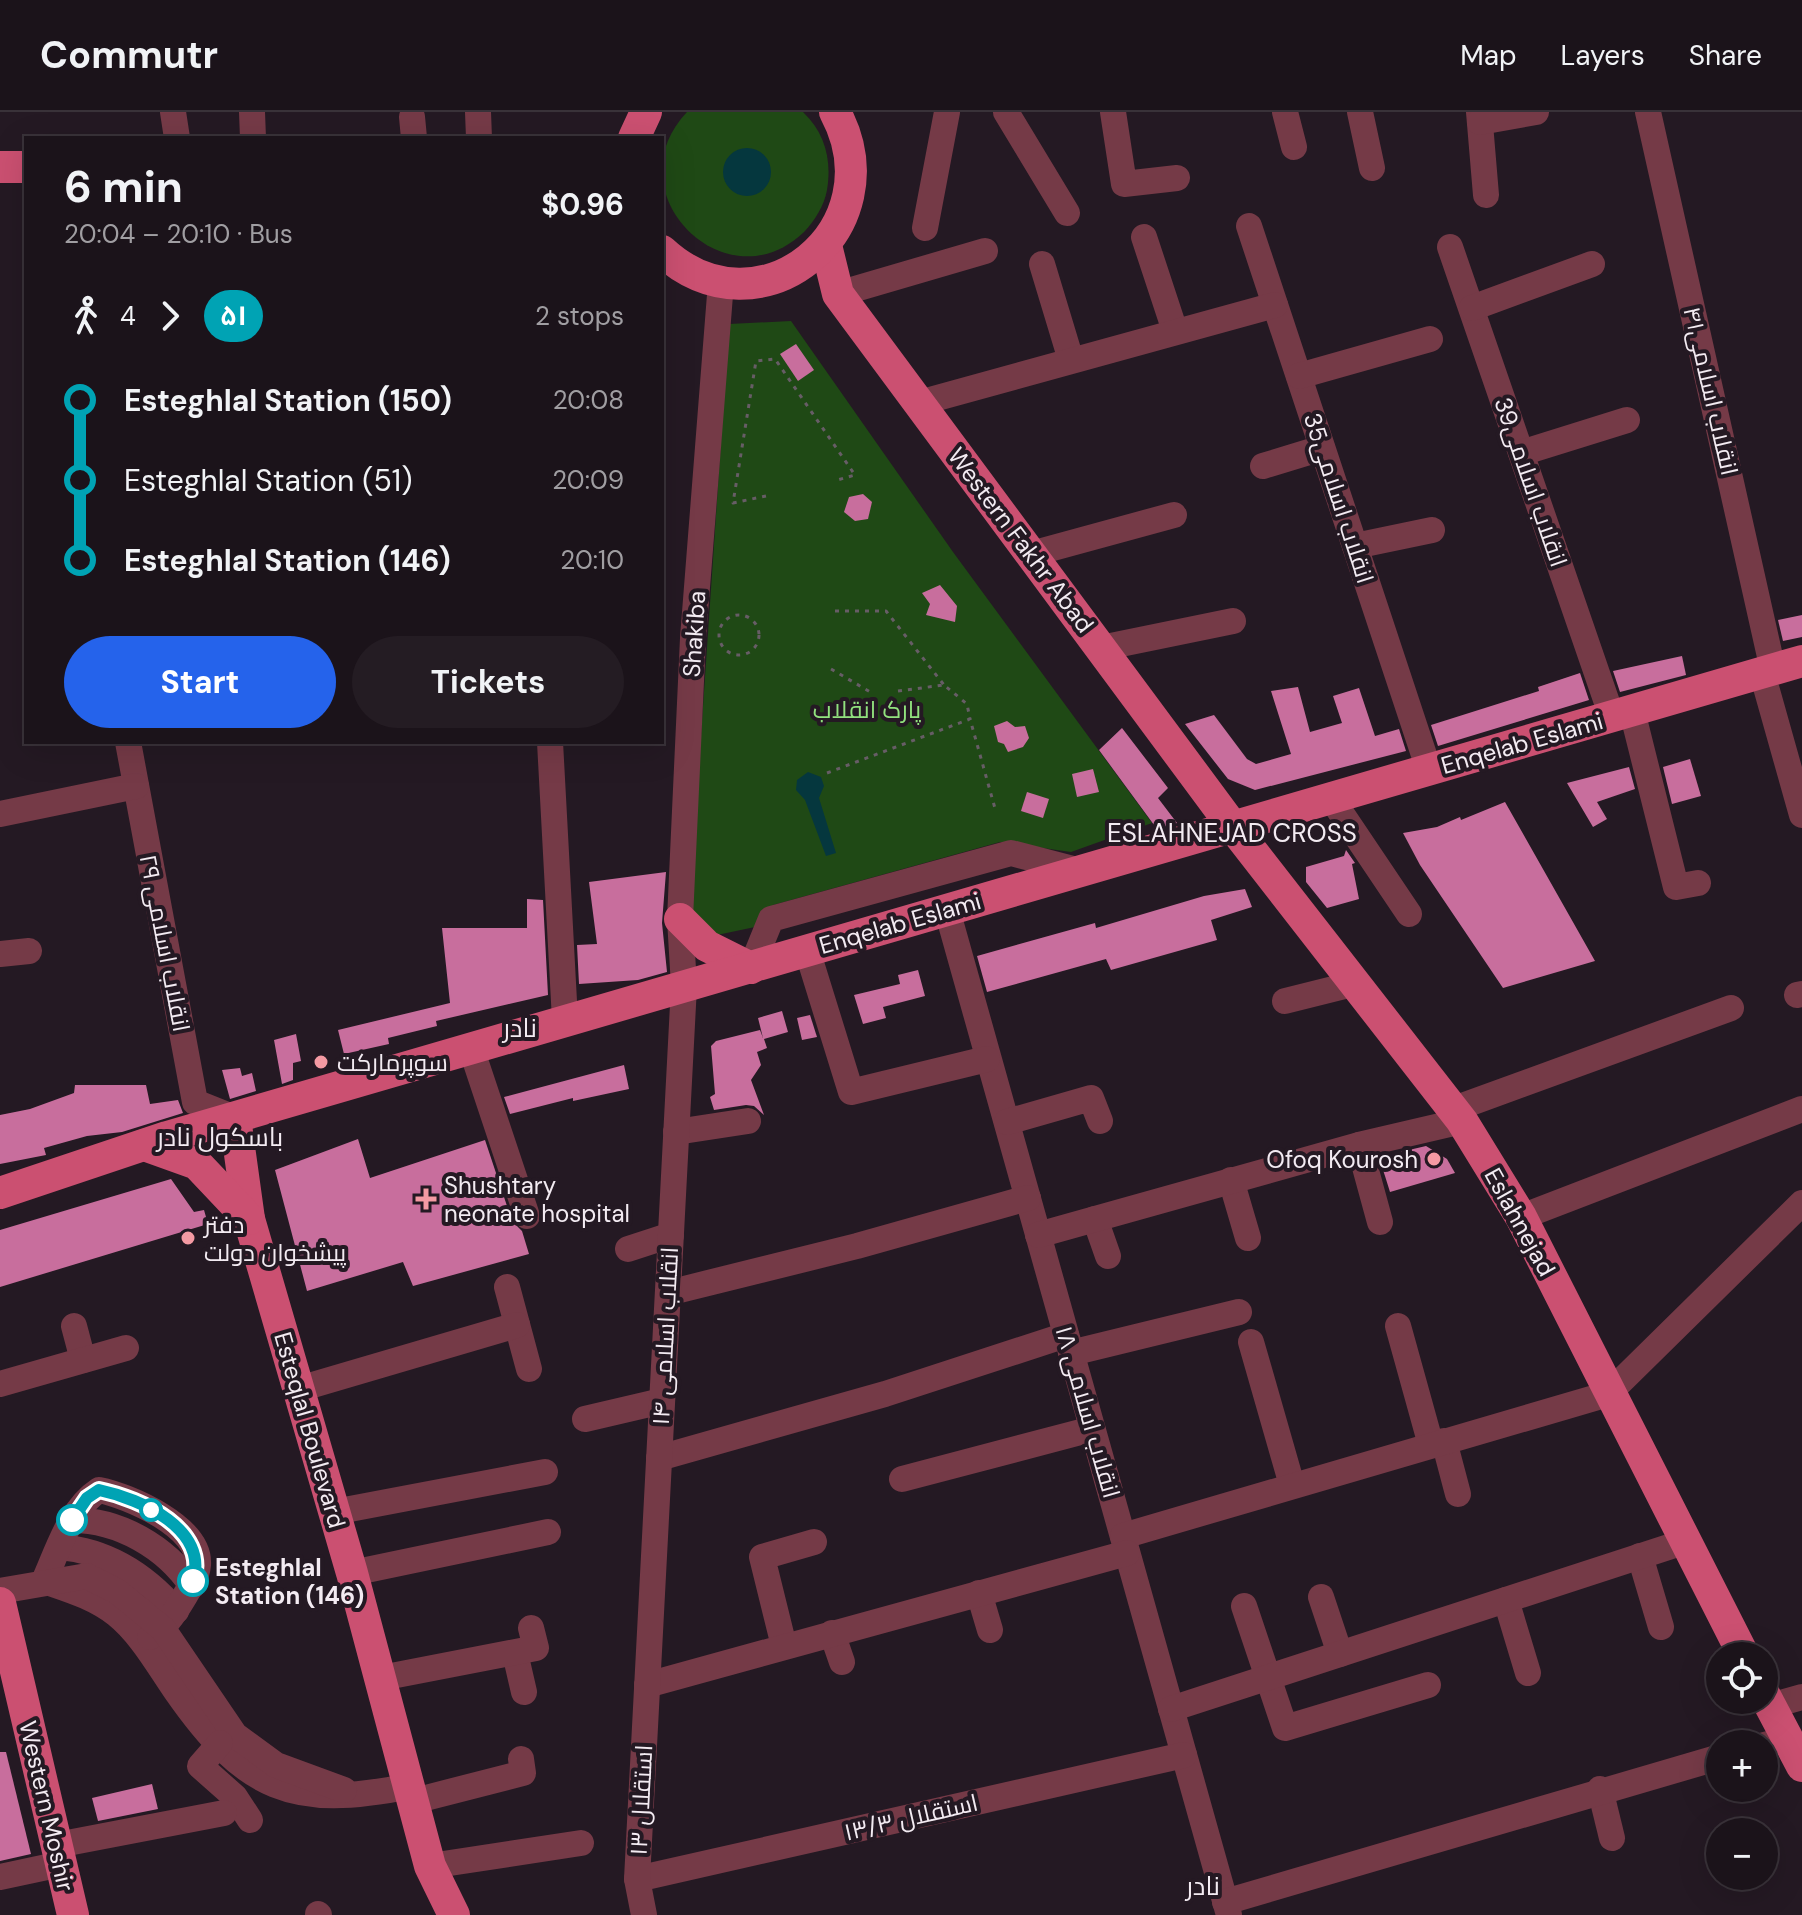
<!DOCTYPE html>
<html lang="en">
<head>
<meta charset="utf-8">
<style>
  body { margin:0; font-family:"DM Sans",Cairo,sans-serif; background:#241c23; color:#f1f3f6; height:100vh; display:flex; flex-direction:column; font-size:30px; white-space:nowrap }
  * { box-sizing:border-box; margin:0 }
  p { font-size:26px; color:#a09ea2 }
  .icon { flex:none; width:44px; height:44px; fill:none; stroke:currentColor; stroke-width:2; stroke-linecap:round; stroke-linejoin:round }
  .map { position:relative; flex:1; overflow:hidden }
  .details { position:absolute; left:24px; top:24px; width:640px; height:608px; display:flex; flex-direction:column; background:#1b131a; border-radius:0px; box-shadow:0 8px 32px #0002,0 0 0 2px #393239 }
  .details>* { flex:none }
  .badge { padding:0 16px; border-radius:26px; font-size:28px; line-height:52px }
  .buttons { position:absolute; left:1706px; top:1530px; display:grid; gap:16px }
  .buttons a { display:grid; place-items:center; width:72px; height:72px; border-radius:50%; background:#1b131a; box-shadow:0 8px 32px #0002,0 0 0 2px #393239; font-size:40px }
  .map>.badge { position:absolute; translate:-50% -50%; box-shadow:0 0 0 4px #fff }
  .legs { display:flex; align-items:center; gap:12px; height:88px; padding:0 40px; font-size:26px }
  .legs p { margin-inline-start:auto }
  .overview { display:flex; align-items:center; justify-content:space-between; height:136px; padding:0 40px }
  h1 { font-size:44px; font-weight:700; line-height:60px }
  .action { display:flex; gap:16px; margin-top:auto; padding:16px 40px }
  .action a { flex:1; height:92px; border-radius:48px; background:#2563eb; color:#fff; font-size:32px; font-weight:700; line-height:92px; text-align:center }
  .action a+a { background:#241c23; color:#f1f3f6 }
  ul { padding:0 40px; list-style:none }
  li { display:flex; align-items:center; gap:28px; height:80px; font-size:30px }
  li i { display:grid; place-items:center; width:12px; height:100%; margin:0 10px; background:currentColor }
  li i::after { content:''; width:20px; height:20px; margin:-10px; border:6px solid; border-radius:50%; background:#1b131a }
  li p { margin-inline-start:auto }
  li:first-child i { background:linear-gradient(#0000 50%,currentColor 0) }
  li:last-child i { background:linear-gradient(currentColor 50%,#0000 0) }
  header { display:flex; align-items:center; gap:48px; box-sizing:border-box; height:112px; padding:0 40px; background:#1b131a; border-bottom:2px solid #393239 }
  header strong { font-size:38px }
  nav { display:flex; gap:44px; margin-inline-start:auto; font-size:28px }
  .map>svg:first-child { display:block }
</style>
</head>
<body>
<header>
<strong>Commutr</strong>
<nav><a>Map</a><a>Layers</a><a>Share</a></nav>
</header>
<div class="map">
<svg width="1802" height="1803" viewBox="0 0 1802 1803">
  <rect width="100%" height="100%" fill="#241923"/>
  <g fill="#1f4915">
    <path d="M687,0H803C825,21 832,48 827,78C824,94 815,108 804,120C726,195 611,80 687,0Z"/>
    <path d="M791,209L953,440L1152,711L1071,740L1000,730L773,793L755,815L717,823L689,801L729,212Z"/>
  </g>
  <g fill="#05373e">
    <circle cx="747" cy="60" r="24"/>
    <path d="M808,660L821,665L824,674L819,686L836,741L826,744L805,688L796,678L797,668Z"/>
  </g>
  <g fill="#c86e9d">
    <path d="M796,232L814,258L798,269L780,242Z"/>
    <path d="M863,382L872,390L868,407L855,409L844,400L849,385Z"/>
    <path d="M940,473L957,494L955,510L926,503L930,492L922,481Z"/>
    <path d="M1802,503V525L1783,529L1778,508Z"/>
    <path d="M1682,544L1686,563L1620,580L1613,559Z"/>
    <path d="M1580,561L1589,588L1438,634L1431,613L1539,579L1538,575Z"/>
    <path d="M1298,575L1310,620L1342,611L1333,584L1359,576L1375,624L1399,617L1406,639L1255,678L1228,667L1185,612L1214,603L1247,647L1256,652L1291,642L1271,579Z"/>
    <path d="M1007,609L1015,615L1025,614L1029,626L1023,635L1008,640L1004,632L998,630L994,614Z"/>
    <path d="M1122,616L1168,676L1158,686L1177,711L1157,717L1099,638Z"/>
    <path d="M1690,647L1701,684L1672,692L1663,655Z"/>
    <path d="M1629,655L1635,677L1597,690L1607,707L1593,715L1567,671Z"/>
    <path d="M1093,657L1099,680L1077,685L1072,662Z"/>
    <path d="M1027,680L1049,687L1043,706L1021,699Z"/>
    <path d="M1505,690L1595,849L1503,876L1420,753L1403,721L1437,715L1460,705L1461,708Z"/>
    <path d="M1346,738L1355,751L1352,752L1359,787L1327,796L1306,770V755L1344,744Z"/>
    <path d="M666,760L662,811L667,860L638,868L579,872L577,833L597,832L589,770Z"/>
    <path d="M1245,777L1252,795L1211,808L1217,828L1111,858L1106,847L987,880L977,844L1095,811L1096,816L1204,784Z"/>
    <path d="M527,787L543,788L548,883L436,909L437,914L388,926L389,932L344,942L338,918L450,891L442,816H527Z"/>
    <path d="M918,858L925,884L883,895L886,906L863,912L854,883L900,872L898,863Z"/>
    <path d="M782,899L788,920L764,927L767,936L757,940L761,953L751,968L764,1003L754,994L746,993L714,998L710,985L715,982L711,934L716,929L760,918L763,926L758,906Z"/>
    <path d="M810,903L817,925L802,928L797,906Z"/>
    <path d="M296,922L301,949L293,951V968L282,972L274,928Z"/>
    <path d="M624,953L629,977L573,989V986L510,1002L504,985Z"/>
    <path d="M240,956L242,964L252,961L256,979L230,987L222,958Z"/>
    <path d="M75,973H146L150,992L178,988L183,1001L122,1020L87,1024L44,1036L46,1043L0,1052V1003L30,997L74,981Z"/>
    <path d="M358,1027L370,1066L485,1028L512,1109L522,1119L529,1142L413,1174L403,1150L307,1179L275,1058Z"/>
    <path d="M1426,1034L1447,1047L1455,1061L1390,1080L1379,1045Z"/>
    <path d="M171,1067L194,1100L204,1098L208,1112L0,1175V1118Z"/>
    <path d="M0,1640H6L31,1742L0,1749Z"/>
    <path d="M152,1672L158,1697L98,1709L92,1686Z"/>
  </g>
  <g fill="none" stroke-linecap="round" stroke-linejoin="round">
    <g stroke="#675d66" stroke-width="3" stroke-dasharray="4 6" stroke-linecap="butt">
      <path d="M766,384L733,391L756,249L775,247L855,363L834,369"/>
      <path d="M835,499H886L944,573"/>
      <circle cx="739" cy="523" r="20"/>
      <path d="M831,557L872,581"/>
      <path d="M898,579L944,573L967,592L970,607"/>
      <path d="M827,661L970,607L996,700"/>
    </g>
    <g stroke="#753a47" stroke-width="26">
      <path d="M173,0L177,26"/>
      <path d="M252,0L253,26"/>
      <path d="M478,0L479,26"/>
      <path d="M1006,0L1067,101"/>
      <path d="M1113,0L1124,72L1177,66"/>
      <path d="M1285,0L1294,35"/>
      <path d="M1360,0L1372,56"/>
      <path d="M1479,0L1486,83"/>
      <path d="M1648,0L1773,558"/>
      <path d="M412,5L414,26"/>
      <path d="M1480,10L1536,0"/>
      <path d="M1249,114L1429,658"/>
      <path d="M925,116L947,0"/>
      <path d="M1144,125L1175,219"/>
      <path d="M1450,135L1612,605"/>
      <path d="M1042,152L1071,248"/>
      <path d="M838,182L985,139"/>
      <path d="M1472,196L1592,152"/>
      <path d="M1299,264L1430,227"/>
      <path d="M919,291L1275,193"/>
      <path d="M1521,341L1627,308"/>
      <path d="M1263,354L1322,336"/>
      <path d="M1355,434L1432,418"/>
      <path d="M1031,442L1174,403"/>
      <path d="M1101,536L1233,509"/>
      <path d="M1762,561L1802,703"/>
      <path d="M1632,599L1676,775L1698,771"/>
      <path d="M128,630L195,990L235,1006"/>
      <path d="M550,630L565,908"/>
      <path d="M1331,686L1409,802"/>
      <path d="M0,702L136,674"/>
      <path d="M947,798L1229,1803"/>
      <path d="M807,838L851,980L987,947"/>
      <path d="M0,842L29,839"/>
      <path d="M751,856L771,807L1011,741L1081,759"/>
      <path d="M1797,883L1802,882"/>
      <path d="M1285,889L1357,871"/>
      <path d="M471,936L527,1104"/>
      <path d="M1454,997L1731,896"/>
      <path d="M1007,1010L1091,986L1100,1009"/>
      <path d="M676,1020L748,1009"/>
      <path d="M1359,1033L1380,1110"/>
      <path d="M1231,1068L1248,1126"/>
      <path d="M1521,1105L1802,997"/>
      <path d="M1095,1107L1108,1144"/>
      <path d="M1038,1123L1359,1033L1462,1009"/>
      <path d="M628,1137L671,1123"/>
      <path d="M507,1175L529,1257"/>
      <path d="M668,1181L857,1134L1028,1086"/>
      <path d="M74,1214L83,1248"/>
      <path d="M1398,1214L1431,1333"/>
      <path d="M1251,1230L1292,1373"/>
      <path d="M1071,1241L1239,1200"/>
      <path d="M0,1272L126,1236"/>
      <path d="M299,1277L517,1213"/>
      <path d="M585,1307L662,1289"/>
      <path d="M1444,1329L1458,1382"/>
      <path d="M659,1346L885,1282L1066,1223"/>
      <path d="M902,1367L1092,1317"/>
      <path d="M334,1400L545,1360"/>
      <path d="M72,1408C119,1408 166,1435 192,1474"/>
      <path d="M1123,1424L1608,1282L1802,1091"/>
      <path d="M60,1435C107,1439 145,1463 176,1499"/>
      <path d="M1640,1444L1661,1515"/>
      <path d="M352,1461L548,1420"/>
      <path d="M44,1469C70,1478 94,1485 116,1502C141,1522 158,1553 176,1579C245,1678 293,1698 410,1674"/>
      <path d="M44,1469C58,1438 70,1397 99,1378C129,1384 201,1415 198,1453C197,1465 189,1477 183,1487C174,1502 165,1515 150,1525"/>
      <path d="M0,1479L87,1464L118,1480L163,1517L235,1623L276,1653L344,1678"/>
      <path d="M979,1481L990,1518"/>
      <path d="M1321,1485L1340,1542"/>
      <path d="M1506,1488L1528,1561"/>
      <path d="M1244,1494L1285,1616L1428,1573"/>
      <path d="M832,1521L842,1550"/>
      <path d="M784,1534L762,1445L814,1430"/>
      <path d="M515,1541L524,1580"/>
      <path d="M381,1566L536,1536L531,1516"/>
      <path d="M647,1573L1127,1441"/>
      <path d="M1770,1594L1802,1585"/>
      <path d="M1171,1597L1684,1430"/>
      <path d="M220,1631L200,1654L235,1685L250,1708"/>
      <path d="M1764,1633L1788,1627"/>
      <path d="M1600,1677L1612,1726"/>
      <path d="M414,1689L523,1661L521,1647"/>
      <path d="M57,1733L224,1701"/>
      <path d="M430,1754L581,1731"/>
      <path d="M0,1765L61,1752"/>
      <path d="M637,1767L1184,1643"/>
      <path d="M1225,1790L1720,1645"/>
      <path d="M318,1802L319,1803"/>
      <path d="M644,1803L637,1767L684,874L680,807L693,526L721,170"/>
    </g>
    <g stroke="#cb5071" stroke-width="32">
      <path d="M634,26L646,0"/>
      <path d="M0,55H26"/>
      <path d="M826,133L838,182L1233,715L1462,1009L1521,1105L1744,1544"/>
      <path d="M662,139C759,229 898,117 835,0"/>
      <path d="M680,807L707,834L751,856"/>
      <path d="M235,1006L249,1107L352,1461L430,1754L454,1803"/>
      <path d="M144,1033L197,1052L249,1107"/>
      <path d="M0,1081L167,1025L1802,549"/>
      <path d="M0,1491L73,1803"/>
      <path d="M1764,1582L1802,1654"/>
    </g>
  </g>
  <g fill="none" stroke-linecap="round" stroke-linejoin="round">
    <defs>
      <path id="line-1" d="M72,1408L87,1386L99,1378C142,1387 209,1418 193,1469"/>
    </defs>
    <use href="#line-1" stroke="#fff" stroke-width="18"/>
    <use href="#line-1" stroke="#00a3b4" stroke-width="12"/>
  </g>
  <g fill="#f49aa3" stroke="#241923" stroke-width="3">
    <circle cx="321" cy="950" r="8"/>
    <circle cx="1434" cy="1047" r="8"/>
    <path d="M422 1075h8v8h8v8h-8v8h-8v-8h-8v-8h8z"/>
    <circle cx="188" cy="1126" r="8"/>
  </g>
  <g fill="#fff" stroke="#00a3b4" stroke-width="4">
    <circle cx="151" cy="1398" r="10"/>
    <circle cx="72" cy="1408" r="14"/>
    <circle cx="193" cy="1469" r="14"/>
  </g>
  <g text-anchor="middle" dominant-baseline="central" stroke-width="8" stroke-linejoin="round" paint-order="stroke">
    <g font-size="24" fill="#f3ebf2" stroke="#241923">
      <text transform="translate(1711 279) rotate(77)">انقلاب اسلامی۴۱</text>
      <text transform="translate(1531 370) rotate(71)">39انقلاب اسلامی</text>
      <text transform="translate(1339 386) rotate(72)">35انقلاب اسلامی</text>
      <text transform="translate(1021 428) rotate(53)">Western Fakhr Abad</text>
      <text transform="translate(694 522) rotate(-86)">Shakiba</text>
      <text transform="translate(1522 631) rotate(-16)">Enqelab Eslami</text>
      <text transform="translate(900 811) rotate(-16)">Enqelab Eslami</text>
      <text transform="translate(165 831) rotate(79)">انقلاب اسلامی ۲۹</text>
      <text transform="translate(1520 1110) rotate(61)">Eslahnejad</text>
      <text transform="translate(665 1224) rotate(-87)">۱۴ انقلاب اسلامی</text>
      <text transform="translate(1088 1300) rotate(74)">۱۸ انقلاب اسلامی</text>
      <text transform="translate(310 1318) rotate(74)">Esteqlal Boulevard</text>
      <text transform="translate(641 1688) rotate(-87)">۱۳ استقلال</text>
      <text transform="translate(47 1694) rotate(77)">Western Moshir</text>
      <text transform="translate(911 1705) rotate(-13)">۱۳/۳ استقلال</text>
    </g>
    <g font-size="24" fill="#91e27e" stroke="#241923">
      <text x="867" y="597">پارک انقلاب</text>
    </g>
    <g font-size="24" fill="#f3ebf2" stroke="#241923" text-anchor="start">
      <text x="337" y="950">سوپرمارکت</text>
      <text x="1418" y="1047" text-anchor="end">Ofoq Kourosh</text>
      <text x="444" y="1073">Shushtary<tspan x="444" dy="28">neonate hospital</tspan></text>
      <text x="204" y="1112">دفتر<tspan x="204" dy="28">پیشخوان دولت</tspan></text>
    </g>
    <g font-size="24" font-weight="bold" fill="#f3ebf2" stroke="#241923" text-anchor="start">
      <text x="215" y="1455">Esteghlal<tspan x="215" dy="28">Station (146)</tspan></text>
    </g>
    <g font-size="26" fill="#f3ebf2" stroke="#241923">
      <text x="1232" y="721">ESLAHNEJAD CROSS</text>
      <text x="520" y="916">نادر</text>
      <text x="220" y="1025">باسکول نادر</text>
      <text x="1203" y="1774">نادر</text>
    </g>
  </g>
</svg>
<div class="buttons">
<a><svg class="icon" aria-label="locate" viewBox="0 0 24 24"><circle cx="12" cy="12" r="6"/><path d="M12 2v4M12 18v4M2 12h4M18 12h4"/></svg></a>
<a>+</a>
<a>−</a>
</div>
<section class="details">
<div class="overview"><div><h1>6 min</h1><p>20:04 – 20:10 · Bus</p></div><b>$0.96</b></div>
<div class="legs"><svg class="icon" aria-label="walk" viewBox="0 0 24 24"><circle cx="13" cy="4" r="2"/><path d="M13 8l-2 6 4 7M11 14l-3 7M7 12l3-4h3l4 4"/></svg>4<svg class="icon" aria-label="forward" viewBox="0 0 24 24"><path d="M9 5l7 7-7 7"/></svg><b class="badge" style="background:#00a3b4;color:#fff">۵۱</b><p>2 stops</p></div>
<ul>
<li><i style="color:#00a3b4"></i><b>Esteghlal Station (150)</b><p>20:08</p></li>
<li><i style="color:#00a3b4"></i><span>Esteghlal Station (51)</span><p>20:09</p></li>
<li><i style="color:#00a3b4"></i><b>Esteghlal Station (146)</b><p>20:10</p></li>
</ul>
<div class="action"><a>Start</a><a>Tickets</a></div>
</section>
</div>
</body>
</html>
